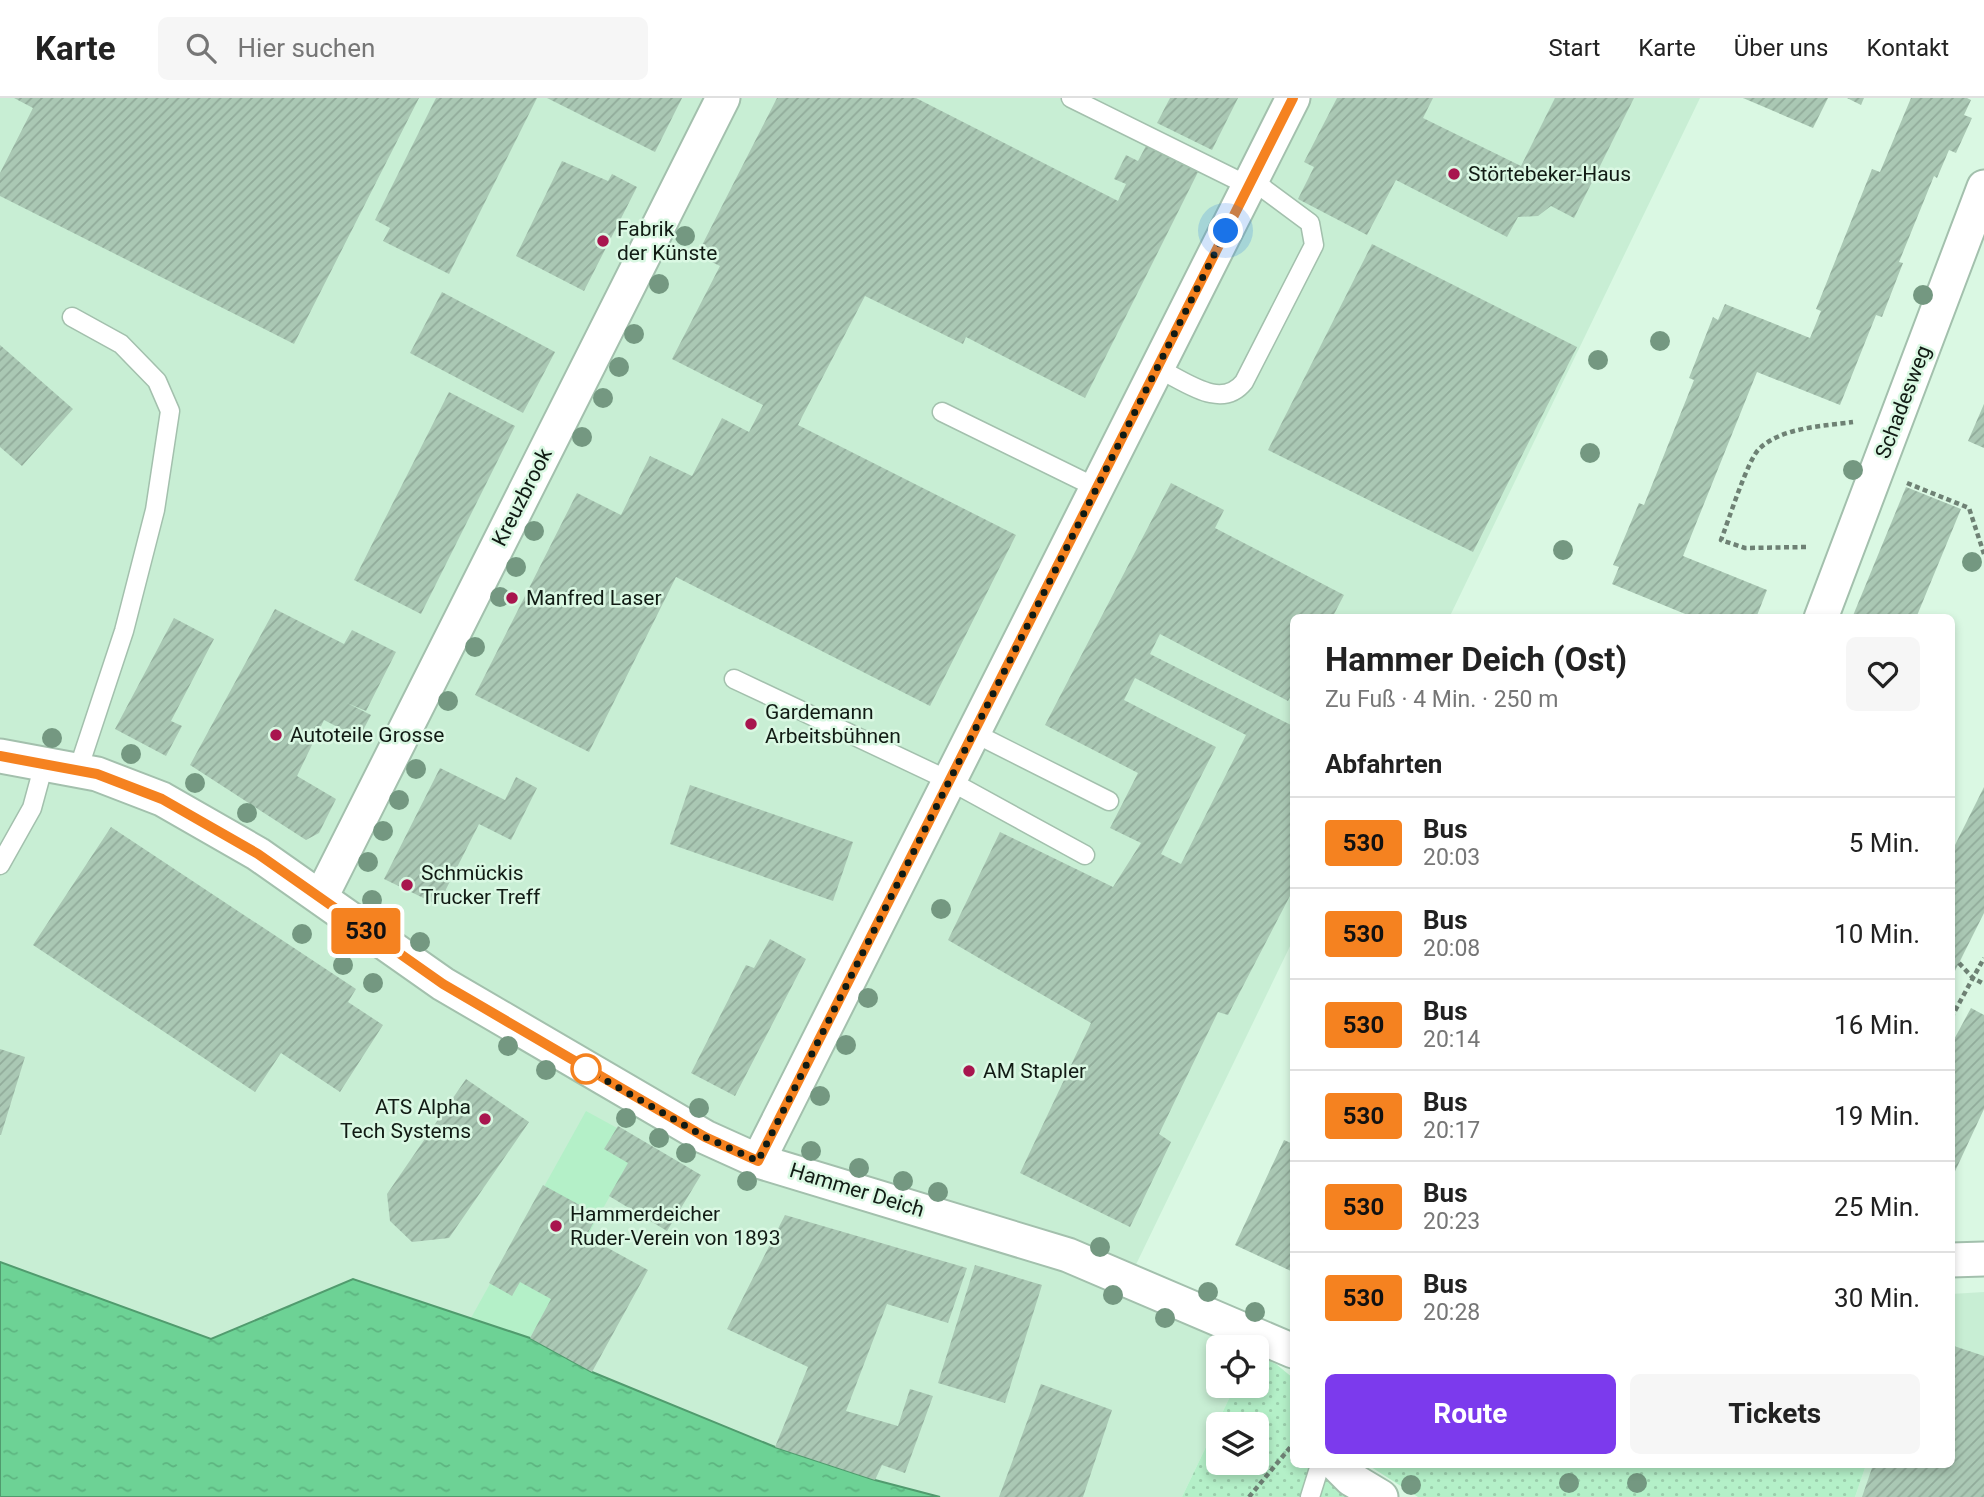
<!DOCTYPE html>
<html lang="de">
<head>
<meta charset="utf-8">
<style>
  body { margin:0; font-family:Roboto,sans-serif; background:#f6f6f6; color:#222; height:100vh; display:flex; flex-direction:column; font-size:26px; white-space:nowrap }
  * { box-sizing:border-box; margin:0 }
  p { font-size:23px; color:#767676 }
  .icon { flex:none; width:38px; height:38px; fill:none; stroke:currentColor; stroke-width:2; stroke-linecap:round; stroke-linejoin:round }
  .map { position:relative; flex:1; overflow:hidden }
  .details { position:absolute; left:1290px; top:516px; width:665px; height:854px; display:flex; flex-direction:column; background:#fff; border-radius:10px; box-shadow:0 4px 10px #0003 }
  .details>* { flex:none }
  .badge { padding:0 14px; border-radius:5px; font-size:24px; line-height:46px }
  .tools { position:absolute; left:1206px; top:1237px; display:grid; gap:14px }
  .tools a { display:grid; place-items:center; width:63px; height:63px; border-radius:10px; background:#fff; box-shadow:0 4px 10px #0003; font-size:35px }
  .you { position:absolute; width:35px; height:35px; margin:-18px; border:5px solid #fff; border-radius:50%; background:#1a73e8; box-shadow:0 0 0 10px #1a73e833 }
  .map>.badge { position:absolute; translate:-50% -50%; box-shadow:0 0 0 4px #fff }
  h2 { padding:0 35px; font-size:26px; line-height:63px }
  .round { display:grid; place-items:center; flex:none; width:74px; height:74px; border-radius:10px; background:#f6f6f6 }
  .head { display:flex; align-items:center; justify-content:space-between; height:119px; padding:0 35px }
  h1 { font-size:33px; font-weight:700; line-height:52px }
  .action { display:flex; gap:14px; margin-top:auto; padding:14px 35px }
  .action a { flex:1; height:80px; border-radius:10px; background:#7c3aed; color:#fff; font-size:28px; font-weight:700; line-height:80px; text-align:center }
  .action a+a { background:#f6f6f6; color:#222 }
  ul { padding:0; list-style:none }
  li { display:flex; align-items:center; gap:21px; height:91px; padding:0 35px; border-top:2px solid #e0e0e0 }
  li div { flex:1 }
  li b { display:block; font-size:26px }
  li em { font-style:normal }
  li .badge { min-width:77px; font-weight:700; text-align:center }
  header { display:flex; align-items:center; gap:42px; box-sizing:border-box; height:98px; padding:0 35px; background:#fff; border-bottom:2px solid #e0e0e0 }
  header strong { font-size:33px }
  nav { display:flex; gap:38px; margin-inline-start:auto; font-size:24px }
  .search { width:490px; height:63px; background:#f6f6f6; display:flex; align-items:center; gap:18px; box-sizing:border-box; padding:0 24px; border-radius:10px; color:#767676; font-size:26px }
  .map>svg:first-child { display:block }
</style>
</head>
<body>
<header>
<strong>Karte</strong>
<div class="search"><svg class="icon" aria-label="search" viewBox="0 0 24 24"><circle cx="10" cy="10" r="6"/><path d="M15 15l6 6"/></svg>Hier suchen</div>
<nav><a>Start</a><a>Karte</a><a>Über uns</a><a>Kontakt</a></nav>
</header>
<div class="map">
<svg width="1984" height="1399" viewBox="0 0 1984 1399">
  <defs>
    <pattern id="grass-dots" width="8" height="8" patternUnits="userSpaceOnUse" patternTransform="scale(1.75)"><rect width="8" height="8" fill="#b4f0c8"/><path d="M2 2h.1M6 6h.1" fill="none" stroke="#9acdab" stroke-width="1.8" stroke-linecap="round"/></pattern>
    <pattern id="water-ripples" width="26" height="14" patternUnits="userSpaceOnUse" patternTransform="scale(1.75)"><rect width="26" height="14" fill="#6dd295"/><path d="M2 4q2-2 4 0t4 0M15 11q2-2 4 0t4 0" fill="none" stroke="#5db480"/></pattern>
    <pattern id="building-hatch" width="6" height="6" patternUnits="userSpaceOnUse" patternTransform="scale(1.75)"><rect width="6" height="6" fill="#aac8b4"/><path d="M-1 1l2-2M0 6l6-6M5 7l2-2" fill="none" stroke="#91ab9a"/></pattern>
  </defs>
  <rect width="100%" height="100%" fill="#daf8e3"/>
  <g fill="#c8eed4">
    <path d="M0,0H1700L1449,520H1293V842L1129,1181L1255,1249L1218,1250V1288H1235L1182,1399H940L875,1382L775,1349L592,1274L530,1240L354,1181L211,1241L0,1164Z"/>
    <path d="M1984,1194V1399H1855L1866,1367H1951V1196Z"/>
  </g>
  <g fill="url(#grass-dots)" fill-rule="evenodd">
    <path d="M1257,1257L1276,1266L1293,1280V1367H1322L1353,1399H1182L1235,1288H1256ZM1218,1326H1256V1365H1218Z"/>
    <path d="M1368,1367H1866L1855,1399H1418Z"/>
  </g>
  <path fill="#b4f0c8" d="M586,1013L641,1043L530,1240L471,1220Z"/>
  <path fill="url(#water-ripples)" stroke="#519b6e" stroke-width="2" d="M0,1164L211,1241L353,1181L530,1240L592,1274L775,1349L875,1382L940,1399H0Z"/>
  <g fill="url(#building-hatch)" fill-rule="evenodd">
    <path d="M14,0H419L294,246L0,98V75L33,10Z"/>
    <path d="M436,0H537L449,176L383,143L390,130L375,122Z"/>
    <path d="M547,0H682L655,54Z"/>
    <path d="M777,0H916L1118,103L1126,86L1114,81L1126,57L1138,63L1146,48L1198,74L1085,300L966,239L963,246L865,198L803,317L798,327L1016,437L930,608L676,479L589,654L475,597L577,395L621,417L650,358L692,378L722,320L749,334L763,307L672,261L720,168L697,157Z"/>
    <path d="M1170,0H1238L1212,52L1157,25Z"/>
    <path d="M1337,0H1433L1423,20L1521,68L1555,0H1634L1574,120L1551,108L1538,118L1518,119L1507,139L1396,82L1367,137L1298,101L1314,69L1304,64Z"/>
    <path d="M1743,0H1828L1813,30Z"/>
    <path d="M1847,0H1864L1861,7Z"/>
    <path d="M1911,0H1967L1971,2L1964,17L1972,20L1956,55L1949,52L1937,80L1934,78L1899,164L1903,165L1882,219L1876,217L1840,307L1757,274L1683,458L1767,492L1756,520H1695L1612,486L1619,469L1613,467L1639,405L1644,407L1694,282L1689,280L1713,219L1718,222L1725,206L1810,240L1821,213L1816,211L1872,71L1880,74Z"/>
    <path d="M562,63L608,83L612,76L637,89L584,193L516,158Z"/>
    <path d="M1372,146L1577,249L1473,454L1268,352Z"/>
    <path d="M442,194L555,254L523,315L410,255Z"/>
    <path d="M0,247L73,311L22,368L0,349Z"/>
    <path d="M449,294L515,328L421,516L354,482Z"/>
    <path d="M1984,306V350L1968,343Z"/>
    <path d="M1171,385L1224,412L1215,430L1344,497L1332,520H1293V594L1288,603L1160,536L1150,556L1293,628V792L1228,917L1218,914L1159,1036L1171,1044L1130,1129L1020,1075L1091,925L948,842L1000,734L1113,789L1141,745L1110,730L1138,675L1045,627ZM1135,580L1246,637L1181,766L1161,756L1216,649L1124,602Z"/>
    <path d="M1906,389L1961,411L1916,520H1852Z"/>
    <path d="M275,511L344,546L352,532L396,554L366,613L347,605L371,617L359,640L324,622L297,678L336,701L319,735L306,742L190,667Z"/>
    <path d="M174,520L214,541L171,623L182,628L166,658L115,631Z"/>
    <path d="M440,670L505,702L516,679L537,690L511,742L479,726L438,807L384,781Z"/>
    <path d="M690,687L853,744L833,803L670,746Z"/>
    <path d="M1984,689V815L1951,881V755Z"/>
    <path d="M111,729L356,891L348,904L383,927L340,994L281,955L255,994L33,847Z"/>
    <path d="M770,841L806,861L735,998L691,975L746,867L754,870Z"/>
    <path d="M1971,910L1984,917V1011L1951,1082V947Z"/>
    <path d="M0,951L25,959L1,1037H0Z"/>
    <path d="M466,981L529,1024L449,1140L412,1144L390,1123L387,1096Z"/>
    <path d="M618,1028L701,1077L667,1133L609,1098L628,1065L604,1051Z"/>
    <path d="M1284,1042L1293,1046V1174L1235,1147Z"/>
    <path d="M543,1087L598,1117L586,1138L648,1172L592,1274L530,1240L551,1201L520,1184L512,1198L489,1185Z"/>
    <path d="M785,1117L967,1170L948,1225L887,1206L846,1313L898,1328L910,1291L933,1298L905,1375L882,1367L875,1382L775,1349L808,1269L727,1231Z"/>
    <path d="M975,1167L1042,1187L1005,1305L938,1285Z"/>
    <path d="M1951,1247L1984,1258V1399H1862L1873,1367H1951Z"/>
    <path d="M1041,1286L1112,1312L1083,1399H999Z"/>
  </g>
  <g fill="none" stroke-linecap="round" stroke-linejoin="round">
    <defs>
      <g id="service">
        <path d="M1071,0L1249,88"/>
        <path d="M72,219L121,246L157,283L170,313L155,412L124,533L78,672"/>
        <path d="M1157,270C1185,283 1221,313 1244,284L1314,147L1310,125L1252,82"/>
        <path d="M942,314L1097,390"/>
        <path d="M734,581L950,683L1085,757"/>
        <path d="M974,635L1109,703"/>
        <path d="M0,767L32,710L44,666"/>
        <path d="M1310,1399L1320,1367"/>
      </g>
      <g id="minor">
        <path d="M1821,520L1984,89"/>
        <path d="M0,658L97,676L162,701L258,756L443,886L705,1039L758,1063L1068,1157L1293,1253"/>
        <path d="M321,799L723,0"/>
        <path d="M758,1063L1293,0"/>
        <path d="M1951,1162L1984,1161"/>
        <path d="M1337,1367L1351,1381L1381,1399"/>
      </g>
    </defs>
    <use href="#service" stroke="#a3c0ad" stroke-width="21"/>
    <use href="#minor" stroke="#a3c0ad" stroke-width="37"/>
    <g stroke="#6e8174" stroke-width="4.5" stroke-dasharray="5 3.5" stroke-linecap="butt">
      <path d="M1907,385L1969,410L1984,456"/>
      <path d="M1806,449L1745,450L1721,442C1728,424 1748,361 1759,351C1782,329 1824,328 1853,324"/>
      <path d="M1959,865L1973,880L1984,886"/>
      <path d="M1951,920L1984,860"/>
      <path d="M1951,941L1954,942"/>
      <path d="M1249,1399L1293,1346"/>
    </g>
    <use href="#service" stroke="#fff" stroke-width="18"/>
    <use href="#minor" stroke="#fff" stroke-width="33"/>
  </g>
  <g fill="#749881">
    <circle cx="685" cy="138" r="10"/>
    <circle cx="659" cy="186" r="10"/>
    <circle cx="1923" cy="197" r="10"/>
    <circle cx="634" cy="236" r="10"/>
    <circle cx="1660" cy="243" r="10"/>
    <circle cx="1598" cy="262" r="10"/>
    <circle cx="619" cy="269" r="10"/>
    <circle cx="603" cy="300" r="10"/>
    <circle cx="582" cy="339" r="10"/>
    <circle cx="1590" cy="355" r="10"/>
    <circle cx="1853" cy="372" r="10"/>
    <circle cx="534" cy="433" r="10"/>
    <circle cx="1563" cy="452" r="10"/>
    <circle cx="1972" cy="464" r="10"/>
    <circle cx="516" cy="469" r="10"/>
    <circle cx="500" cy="499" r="10"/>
    <circle cx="475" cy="549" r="10"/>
    <circle cx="448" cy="603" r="10"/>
    <circle cx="52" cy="640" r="10"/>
    <circle cx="131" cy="656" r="10"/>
    <circle cx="416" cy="671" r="10"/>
    <circle cx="195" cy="685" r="10"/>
    <circle cx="399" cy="702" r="10"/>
    <circle cx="247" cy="715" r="10"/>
    <circle cx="383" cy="733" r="10"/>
    <circle cx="368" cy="764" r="10"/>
    <circle cx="372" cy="802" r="10"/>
    <circle cx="941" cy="811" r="10"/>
    <circle cx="302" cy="836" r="10"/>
    <circle cx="420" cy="844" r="10"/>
    <circle cx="343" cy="867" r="10"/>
    <circle cx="373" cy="885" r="10"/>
    <circle cx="868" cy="900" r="10"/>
    <circle cx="846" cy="947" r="10"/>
    <circle cx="508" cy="948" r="10"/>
    <circle cx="546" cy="972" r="10"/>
    <circle cx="820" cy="998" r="10"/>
    <circle cx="699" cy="1010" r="10"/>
    <circle cx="626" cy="1020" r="10"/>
    <circle cx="659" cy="1040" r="10"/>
    <circle cx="811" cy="1053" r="10"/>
    <circle cx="686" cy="1055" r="10"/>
    <circle cx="859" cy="1070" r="10"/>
    <circle cx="747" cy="1083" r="10"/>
    <circle cx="903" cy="1083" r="10"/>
    <circle cx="938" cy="1094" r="10"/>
    <circle cx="1100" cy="1149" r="10"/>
    <circle cx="1208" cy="1194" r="10"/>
    <circle cx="1113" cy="1197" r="10"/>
    <circle cx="1255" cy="1214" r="10"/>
    <circle cx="1165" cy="1220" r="10"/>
    <circle cx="1569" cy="1385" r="10"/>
    <circle cx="1637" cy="1385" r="10"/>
    <circle cx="1411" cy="1387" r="10"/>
  </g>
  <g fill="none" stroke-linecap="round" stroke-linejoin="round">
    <defs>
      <path id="line" d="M0,658L97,676L162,701L258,756L443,886L705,1039L758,1063L1293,0"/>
    </defs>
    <use href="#line" stroke="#fff" stroke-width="16"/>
    <use href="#line" stroke="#f58220" stroke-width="10"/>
    <path stroke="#111b14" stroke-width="7" stroke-dasharray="0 12.6" d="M586,971L705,1039L758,1063L1226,133"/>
  </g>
  <g fill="#a8154e" stroke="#daf8e3" stroke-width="2.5">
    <circle cx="1454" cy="76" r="7"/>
    <circle cx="603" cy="143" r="7"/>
    <circle cx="512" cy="500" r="7"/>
    <circle cx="751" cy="626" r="7"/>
    <circle cx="276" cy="637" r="7"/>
    <circle cx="407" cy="787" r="7"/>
    <circle cx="969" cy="973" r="7"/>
    <circle cx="485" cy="1021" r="7"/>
    <circle cx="556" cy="1128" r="7"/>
  </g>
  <circle fill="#fff" stroke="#f58220" stroke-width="3.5" cx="586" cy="971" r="14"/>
  <g text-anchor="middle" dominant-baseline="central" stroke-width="5" stroke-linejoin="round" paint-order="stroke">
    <g font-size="21" fill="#111b14" stroke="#daf8e3" text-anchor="start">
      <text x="1468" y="76">Störtebeker-Haus</text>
      <text x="617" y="131">Fabrik<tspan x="617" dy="24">der Künste</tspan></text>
      <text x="526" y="500">Manfred Laser</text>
      <text x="765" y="614">Gardemann<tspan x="765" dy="24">Arbeitsbühnen</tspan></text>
      <text x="290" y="637">Autoteile Grosse</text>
      <text x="421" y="775">Schmückis<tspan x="421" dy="24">Trucker Treff</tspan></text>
      <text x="983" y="973">AM Stapler</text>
      <text x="471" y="1009" text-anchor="end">ATS Alpha<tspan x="471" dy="24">Tech Systems</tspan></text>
      <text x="570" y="1116">Hammerdeicher<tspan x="570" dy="24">Ruder-Verein von 1893</tspan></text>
    </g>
    <g font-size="21" fill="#111b14" stroke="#daf8e3">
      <text transform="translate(1903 304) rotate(-69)">Schadesweg</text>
      <text transform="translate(522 399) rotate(-63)">Kreuzbrook</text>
      <text transform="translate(857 1092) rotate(17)">Hammer Deich</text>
    </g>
  </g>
</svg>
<div class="tools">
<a><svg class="icon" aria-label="locate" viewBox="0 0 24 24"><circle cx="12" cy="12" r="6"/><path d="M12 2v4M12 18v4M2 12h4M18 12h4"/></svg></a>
<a><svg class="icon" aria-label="layers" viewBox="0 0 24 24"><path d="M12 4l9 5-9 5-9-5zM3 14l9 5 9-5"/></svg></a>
</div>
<div class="you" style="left:1226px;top:133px"></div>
<b class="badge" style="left:366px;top:833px;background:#f58220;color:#111">530</b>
<section class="details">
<div class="head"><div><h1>Hammer Deich (Ost)</h1><p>Zu Fuß · 4 Min. · 250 m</p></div><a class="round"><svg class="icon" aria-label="heart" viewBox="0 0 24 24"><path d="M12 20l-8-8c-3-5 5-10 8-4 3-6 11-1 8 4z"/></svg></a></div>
<h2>Abfahrten</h2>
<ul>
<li><span class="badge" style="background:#f58220;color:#111">530</span><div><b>Bus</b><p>20:03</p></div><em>5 Min.</em></li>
<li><span class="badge" style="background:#f58220;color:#111">530</span><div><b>Bus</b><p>20:08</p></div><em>10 Min.</em></li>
<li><span class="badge" style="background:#f58220;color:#111">530</span><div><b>Bus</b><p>20:14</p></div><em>16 Min.</em></li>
<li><span class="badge" style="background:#f58220;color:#111">530</span><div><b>Bus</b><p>20:17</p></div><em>19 Min.</em></li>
<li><span class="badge" style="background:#f58220;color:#111">530</span><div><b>Bus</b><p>20:23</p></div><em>25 Min.</em></li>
<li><span class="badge" style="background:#f58220;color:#111">530</span><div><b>Bus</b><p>20:28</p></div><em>30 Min.</em></li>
</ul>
<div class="action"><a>Route</a><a>Tickets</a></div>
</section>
</div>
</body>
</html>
